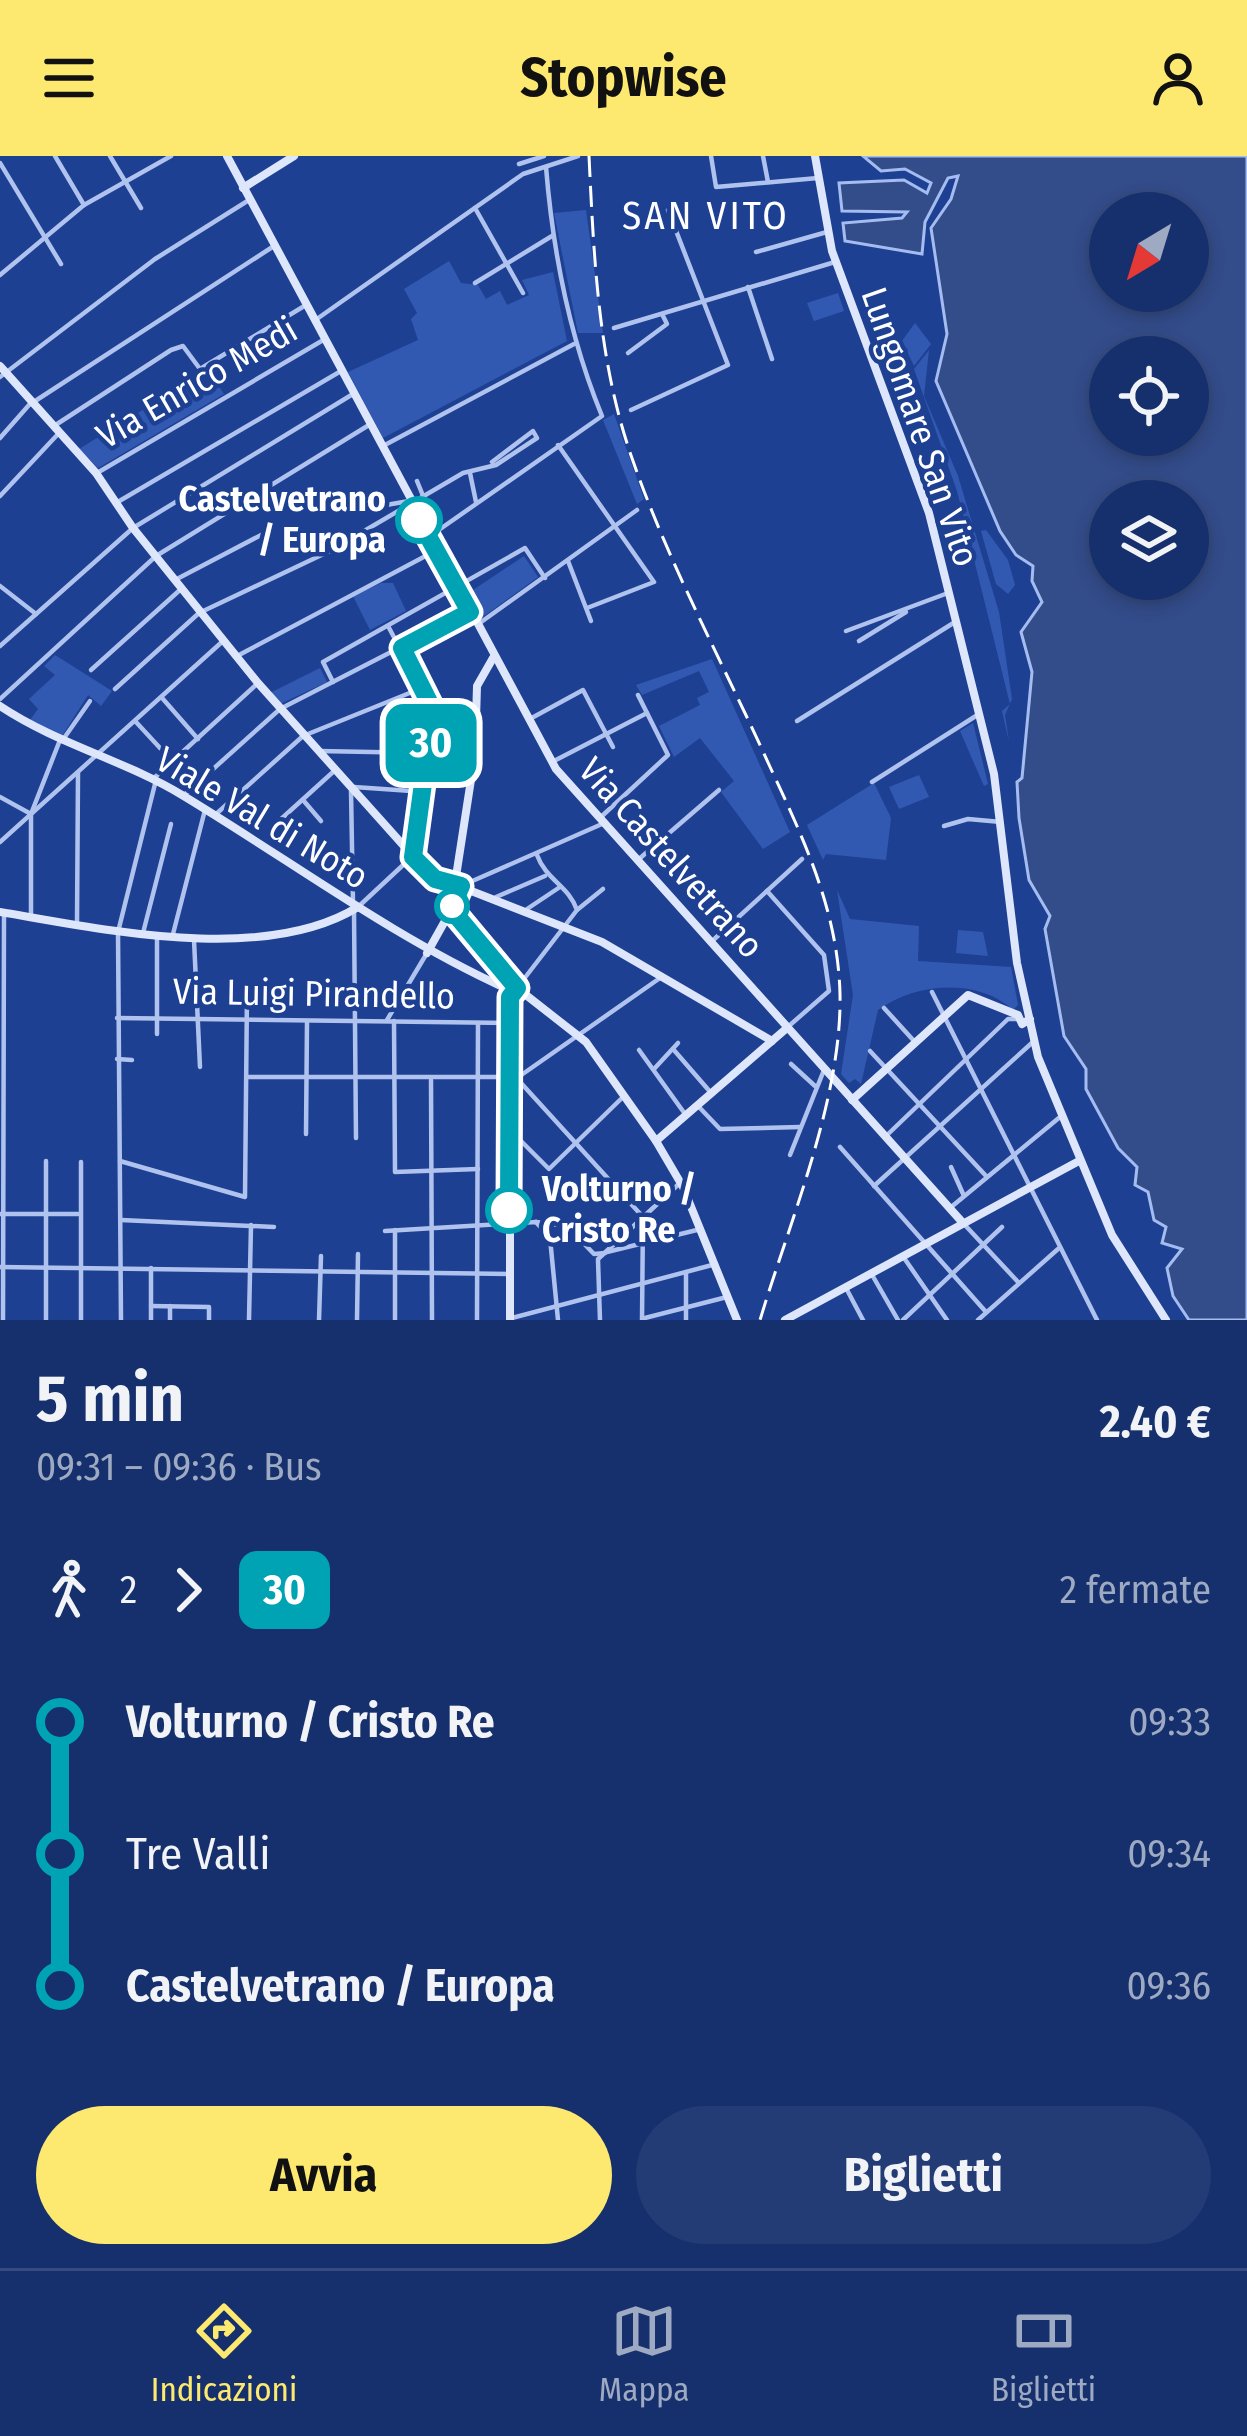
<!DOCTYPE html>
<html lang="it">
<head>
<meta charset="utf-8">
<style>
  body { margin:0; font-family:"Fira Sans Condensed",sans-serif; background:#233c76; color:#f1f3f6; height:100vh; display:flex; flex-direction:column; font-size:45px; white-space:nowrap }
  * { box-sizing:border-box; margin:0 }
  p { font-size:39px; color:#9ea9c2 }
  .icon { flex:none; width:66px; height:66px; fill:none; stroke:currentColor; stroke-width:2; stroke-linecap:round; stroke-linejoin:round }
  .map { position:relative; height:1164px; overflow:hidden }
  .panel { display:flex; flex-direction:column; background:#16306e; flex:1 }
  .panel>* { flex:none }
  .badge { padding:0 24px; border-radius:18px; font-size:42px; line-height:78px }
  .needle { width:78px; rotate:218deg }
  .controls { position:absolute; left:1089px; top:36px; display:grid; gap:24px }
  .controls a { display:grid; place-items:center; width:120px; height:120px; border-radius:50%; background:#16306e; box-shadow:0 6px 18px #0003,0 0 0 3px #354b81; font-size:60px }
  .map>.badge { position:absolute; translate:-50% -50%; box-shadow:0 0 0 6px #fff }
  .legs { display:flex; align-items:center; gap:18px; height:132px; padding:0 36px; font-size:39px }
  .legs p { margin-inline-start:auto }
  .headline { display:flex; align-items:center; justify-content:space-between; height:204px; padding:0 36px }
  h1 { font-size:66px; font-weight:700; line-height:90px }
  .cta { display:flex; gap:24px; margin-top:auto; padding:24px 36px }
  .cta a { flex:1; height:138px; border-radius:72px; background:#fde970; color:#111; font-size:48px; font-weight:700; line-height:138px; text-align:center }
  .cta a+a { background:#233c76; color:#f1f3f6 }
  ul { padding:0 36px; list-style:none }
  li { display:flex; align-items:center; gap:42px; height:132px; font-size:45px }
  li i { display:grid; place-items:center; width:18px; height:100%; margin:0 15px; background:currentColor }
  li i::after { content:''; width:30px; height:30px; margin:-15px; border:9px solid; border-radius:50%; background:#16306e }
  li p { margin-inline-start:auto }
  li:first-child i { background:linear-gradient(#0000 50%,currentColor 0) }
  li:last-child i { background:linear-gradient(currentColor 50%,#0000 0) }
  header { display:flex; justify-content:space-between; align-items:center; height:156px; padding:0 36px; background:#fde970; color:#111; font-size:54px; font-weight:700 }
  .menu { display:flex; justify-content:space-around; align-items:center; height:168px; border-top:3px solid #354b81; background:#16306e; font-size:33px; color:#9ea9c2 }
  .menu a { display:grid; justify-items:center; gap:6px }
  .menu .selected { color:#fde970 }
  .map>svg:first-child { display:block }
</style>
</head>
<body>
<header><svg class="icon" aria-label="menu" viewBox="0 0 24 24"><path d="M4 6h16M4 12h16M4 18h16"/></svg>Stopwise<svg class="icon" aria-label="person" viewBox="0 0 24 24"><circle cx="12" cy="8" r="4"/><path d="M4 21q1-7 8-7t8 7"/></svg></header>
<div class="map">
<svg width="1247" height="1164" viewBox="0 0 1247 1164">
  <rect width="100%" height="100%" fill="#1e4093"/>
  <g fill="#3259b1">
    <path d="M586,54L603,177H578L554,57Z"/>
    <path d="M449,105L461,127L478,129L486,143L500,135L507,149L529,139L522,124L553,116L567,185L383,282L348,216L418,184L411,163L417,157L404,133Z"/>
    <path d="M838,137L844,155L814,165L807,147Z"/>
    <path d="M915,167L931,188L914,210L902,185Z"/>
    <path d="M929,194L924,240L958,320L999,456L1012,543L1005,559L1009,586L1002,555L1010,548L957,335L914,213Z"/>
    <path d="M195,222L201,231L216,226L224,238L98,312L79,293Z"/>
    <path d="M614,258L644,343L637,348L603,264Z"/>
    <path d="M986,374L1008,404L1015,429L1008,438L996,428L981,375Z"/>
    <path d="M524,400L538,421L480,463L467,438Z"/>
    <path d="M381,427H393L406,455L370,474L353,440Z"/>
    <path d="M55,499L112,535L101,550L88,539L62,580L30,564L38,553L29,543L55,519L44,510Z"/>
    <path d="M712,503L790,676L763,693L721,636L734,625L700,582L674,601L659,570L700,549L697,542L709,536L699,515L642,539L636,529Z"/>
    <path d="M320,512L327,526L280,548L270,537Z"/>
    <path d="M973,567L988,628L984,630L960,575Z"/>
    <path d="M919,619L929,641L899,653L889,631Z"/>
    <path d="M874,627L891,662L886,704L826,698L823,704L807,669Z"/>
    <path d="M837,734L850,763L919,770L918,805L1011,811L1018,849L1013,854C979,822 916,826 878,854L861,928L855,923L849,927L841,918L853,839Z"/>
    <path d="M958,774L983,776L988,800L956,797Z"/>
  </g>
  <path fill="#334c8a" stroke="#a4bcf0" stroke-width="3" fill-rule="evenodd" d="M863,0H1247V1164H1189L1173,1140L1167,1112L1182,1093L1162,1087L1166,1071L1154,1064L1148,1036L1135,1029L1137,1011L1118,992L1086,933V913L1064,880L1045,773L1050,760L1029,724L1019,662L1017,626L1022,622L1032,516L1021,476L1042,446L1032,425L1033,410L1016,399L1000,375L936,225L947,178L931,72L951,43L958,20L948,22L925,66L922,98L845,85L843,67L902,62L907,56L842,55L839,27L904,24L927,37L931,27L905,13L881,15ZM1110,57H1188V135H1110ZM1110,201H1188V279H1110ZM1110,345H1188V423H1110Z"/>
  <g fill="none" stroke-linecap="round" stroke-linejoin="round">
    <g stroke="#b0c3ee" stroke-width="4.5">
      <path d="M55,0L84,49"/>
      <path d="M110,0L141,52"/>
      <path d="M711,0L716,31L818,22"/>
      <path d="M763,0L768,26"/>
      <path d="M0,7L61,108"/>
      <path d="M519,8L544,0"/>
      <path d="M475,52L523,137"/>
      <path d="M756,96L827,76"/>
      <path d="M0,119L84,49L171,0"/>
      <path d="M475,127L552,80"/>
      <path d="M748,131L772,203"/>
      <path d="M314,165L523,18L578,0"/>
      <path d="M614,172L835,106"/>
      <path d="M628,197L667,168L662,158"/>
      <path d="M0,221L155,103L249,44"/>
      <path d="M631,254L728,209L668,54"/>
      <path d="M54,270L171,194L183,190L200,213L306,149"/>
      <path d="M0,282L29,249L274,90"/>
      <path d="M558,289L654,426L587,452"/>
      <path d="M383,290L574,188"/>
      <path d="M97,317L325,183"/>
      <path d="M470,317L476,346"/>
      <path d="M417,325L437,374"/>
      <path d="M0,340L59,277"/>
      <path d="M116,347L341,215"/>
      <path d="M369,352L409,345"/>
      <path d="M433,378L602,260C569,180 553,97 546,11"/>
      <path d="M568,405L591,465"/>
      <path d="M175,424L263,378"/>
      <path d="M0,430L36,458"/>
      <path d="M477,469L637,354"/>
      <path d="M846,475L948,437"/>
      <path d="M859,485L906,456"/>
      <path d="M0,490L133,372L353,238"/>
      <path d="M239,499L435,395"/>
      <path d="M91,514L181,433"/>
      <path d="M333,526L323,506L525,392L545,422"/>
      <path d="M115,533L199,457L330,395L463,317L496,309L537,282L533,275L492,306"/>
      <path d="M0,543L156,400L369,269"/>
      <path d="M163,543L198,583"/>
      <path d="M528,564L583,534L613,591"/>
      <path d="M797,565L955,466"/>
      <path d="M136,566L160,592"/>
      <path d="M62,585L90,545"/>
      <path d="M319,595L475,598"/>
      <path d="M552,606L647,557"/>
      <path d="M153,623L258,527"/>
      <path d="M872,626L979,558"/>
      <path d="M354,631L426,636"/>
      <path d="M351,635L353,747"/>
      <path d="M183,640L280,553L469,456"/>
      <path d="M0,641L31,658"/>
      <path d="M303,644L321,665"/>
      <path d="M215,659L303,580L422,532"/>
      <path d="M602,660L668,599L638,539"/>
      <path d="M280,664L333,616"/>
      <path d="M944,670L968,663L1001,666"/>
      <path d="M0,686L223,485"/>
      <path d="M639,703L719,634"/>
      <path d="M461,730L602,668"/>
      <path d="M767,735L824,799L829,835L790,869"/>
      <path d="M496,741L545,720"/>
      <path d="M358,751L416,697L426,636L433,554L388,470"/>
      <path d="M527,753L560,731"/>
      <path d="M577,754L603,733"/>
      <path d="M354,755L356,982"/>
      <path d="M31,762V658L60,584"/>
      <path d="M77,767L78,617"/>
      <path d="M143,777L171,668"/>
      <path d="M173,778L205,654"/>
      <path d="M157,781V878"/>
      <path d="M194,784L200,911"/>
      <path d="M710,787L802,703"/>
      <path d="M517,832L577,754C569,730 546,724 537,699"/>
      <path d="M932,836L1097,1164"/>
      <path d="M884,852L914,885"/>
      <path d="M117,862L511,867"/>
      <path d="M387,864L427,797"/>
      <path d="M394,865L395,1016L478,1013"/>
      <path d="M673,893L712,938"/>
      <path d="M639,894L685,958"/>
      <path d="M870,895L987,1021"/>
      <path d="M117,903L132,904"/>
      <path d="M791,908L815,930"/>
      <path d="M654,913L678,887"/>
      <path d="M511,916L643,1061L642,1164"/>
      <path d="M247,921H511"/>
      <path d="M517,922L660,822"/>
      <path d="M431,924L432,1164"/>
      <path d="M699,951L720,973L800,971"/>
      <path d="M513,977L549,1013L624,940"/>
      <path d="M306,978L307,866"/>
      <path d="M885,981L1008,863H1018"/>
      <path d="M840,991L986,1156"/>
      <path d="M790,999L824,914"/>
      <path d="M46,1005V1164"/>
      <path d="M120,1005L245,1041L247,836"/>
      <path d="M81,1006V1164"/>
      <path d="M951,1011L964,1040"/>
      <path d="M874,1030L1034,885"/>
      <path d="M950,1052L1060,961"/>
      <path d="M0,1058H78"/>
      <path d="M121,1064L274,1071"/>
      <path d="M536,1066L550,1082"/>
      <path d="M963,1067L1019,1127"/>
      <path d="M385,1075L536,1066L567,1070L594,1098L605,1097"/>
      <path d="M550,1082L558,1164"/>
      <path d="M607,1096L701,1073"/>
      <path d="M902,1099L947,1164"/>
      <path d="M598,1103L681,1026"/>
      <path d="M598,1104L600,1164"/>
      <path d="M0,1111L510,1118"/>
      <path d="M686,1116V1164"/>
      <path d="M871,1117L898,1164"/>
      <path d="M846,1132L863,1164"/>
      <path d="M151,1150L209,1151V1164"/>
      <path d="M512,1162L716,1108"/>
      <path d="M645,1162L727,1141"/>
      <path d="M3,1164L4,757"/>
      <path d="M121,1164L118,776L156,624"/>
      <path d="M151,1164V1112"/>
      <path d="M170,1164V1150"/>
      <path d="M249,1164L251,1069"/>
      <path d="M319,1164L321,1100"/>
      <path d="M357,1164L358,1098"/>
      <path d="M395,1164V1074"/>
      <path d="M477,1164L478,867"/>
      <path d="M903,1164L1002,1071"/>
      <path d="M978,1164L1058,1093"/>
    </g>
    <g stroke="#dde6fa" stroke-width="8">
      <path d="M227,0L556,613L963,1067"/>
      <path d="M815,0L832,95L929,357L994,618L1017,807L1038,901L1112,1079L1166,1164"/>
      <path d="M243,32L294,0"/>
      <path d="M0,210L96,317L133,372L258,527L446,737"/>
      <path d="M0,550C57,588 124,604 182,639C290,704 391,780 505,832H517"/>
      <path d="M455,727L475,598L477,530L493,502"/>
      <path d="M461,731L602,786L772,885"/>
      <path d="M448,744L517,832L586,886L656,985L683,1031L737,1164"/>
      <path d="M0,756C102,773 264,809 358,751"/>
      <path d="M427,797L459,740L455,727L446,737L455,745"/>
      <path d="M852,944L968,839L1018,859L1022,868L1030,863"/>
      <path d="M656,985L787,872"/>
      <path d="M510,1164V841L516,833"/>
      <path d="M785,1164L1079,1005"/>
    </g>
    <path stroke="#fff" stroke-width="3" stroke-dasharray="21 9" stroke-linecap="butt" d="M589,0C594,103 598,207 633,305C670,411 725,511 771,613C805,686 838,756 840,838C842,943 790,1064 760,1164"/>
  </g>
  <g fill="none" stroke-linecap="round" stroke-linejoin="round">
    <defs>
      <path id="line-1" d="M419,364L470,456L402,492L433,554L413,701L435,723L461,730L451,753L517,832L510,841L509,1054"/>
    </defs>
    <use href="#line-1" stroke="#fff" stroke-width="27"/>
    <use href="#line-1" stroke="#00a3b4" stroke-width="18"/>
  </g>
  <g fill="#fff" stroke="#00a3b4" stroke-width="6">
    <circle cx="419" cy="364" r="21"/>
    <circle cx="452" cy="750" r="15"/>
    <circle cx="509" cy="1054" r="21"/>
  </g>
  <g text-anchor="middle" dominant-baseline="central" stroke-width="9" stroke-linejoin="round" paint-order="stroke">
    <g font-size="36" fill="#fff" stroke="#1e4093">
      <text transform="translate(197 227) rotate(-30)">Via Enrico Medi</text>
      <text transform="translate(920 271) rotate(71)">Lungomare San Vito</text>
      <text transform="translate(262 662) rotate(31)">Viale Val di Noto</text>
      <text transform="translate(671 702) rotate(48)">Via Castelvetrano</text>
      <text transform="translate(314 838) rotate(1)">Via Luigi Pirandello</text>
    </g>
    <g font-size="36" font-weight="bold" fill="#fff" stroke="#1e4093" text-anchor="end">
      <text x="386" y="343">Castelvetrano<tspan x="386" dy="41">/ Europa</tspan></text>
      <text x="542" y="1033" text-anchor="start">Volturno /<tspan x="542" dy="41">Cristo Re</tspan></text>
    </g>
    <g font-size="39" letter-spacing="3" fill="#fff" stroke="#1e4093">
      <text x="706" y="60">SAN VITO</text>
    </g>
  </g>
</svg>
<div class="controls">
<a><svg class="needle" viewBox="-14 -14 28 28"><path d="M0-13l5 13h-10z" fill="#e53935"/><path d="M0 13l5-13h-10z" fill="#9ea9c2"/></svg></a>
<a><svg class="icon" aria-label="locate" viewBox="0 0 24 24"><circle cx="12" cy="12" r="6"/><path d="M12 2v4M12 18v4M2 12h4M18 12h4"/></svg></a>
<a><svg class="icon" aria-label="layers" viewBox="0 0 24 24"><path d="M12 4l9 5-9 5-9-5zM3 14l9 5 9-5"/></svg></a>
</div>
<b class="badge" style="left:431px;top:587px;background:#00a3b4;color:#fff">30</b>
</div>
<section class="panel">
<div class="headline"><div><h1>5 min</h1><p>09:31 – 09:36 · Bus</p></div><b>2.40 €</b></div>
<div class="legs"><svg class="icon" aria-label="walk" viewBox="0 0 24 24"><circle cx="13" cy="4" r="2"/><path d="M13 8l-2 6 4 7M11 14l-3 7M7 12l3-4h3l4 4"/></svg>2<svg class="icon" aria-label="forward" viewBox="0 0 24 24"><path d="M9 5l7 7-7 7"/></svg><b class="badge" style="background:#00a3b4;color:#fff">30</b><p>2 fermate</p></div>
<ul>
<li><i style="color:#00a3b4"></i><b>Volturno / Cristo Re</b><p>09:33</p></li>
<li><i style="color:#00a3b4"></i><span>Tre Valli</span><p>09:34</p></li>
<li><i style="color:#00a3b4"></i><b>Castelvetrano / Europa</b><p>09:36</p></li>
</ul>
<div class="cta"><a>Avvia</a><a>Biglietti</a></div>
</section>
<nav class="menu">
<a class="selected"><svg class="icon" aria-label="directions" viewBox="0 0 24 24"><path d="M12 3l9 9-9 9-9-9zM9 14v-3h6M13 9l2 2-2 2"/></svg>Indicazioni</a>
<a><svg class="icon" aria-label="map" viewBox="0 0 24 24"><path d="M3 6l6-2 6 2 6-2v14l-6 2-6-2-6 2zM9 4v14M15 6v14"/></svg>Mappa</a>
<a><svg class="icon" aria-label="tickets" viewBox="0 0 24 24"><path d="M3 7h18v10H3zM15 7v10"/></svg>Biglietti</a>
</nav>
</body>
</html>
